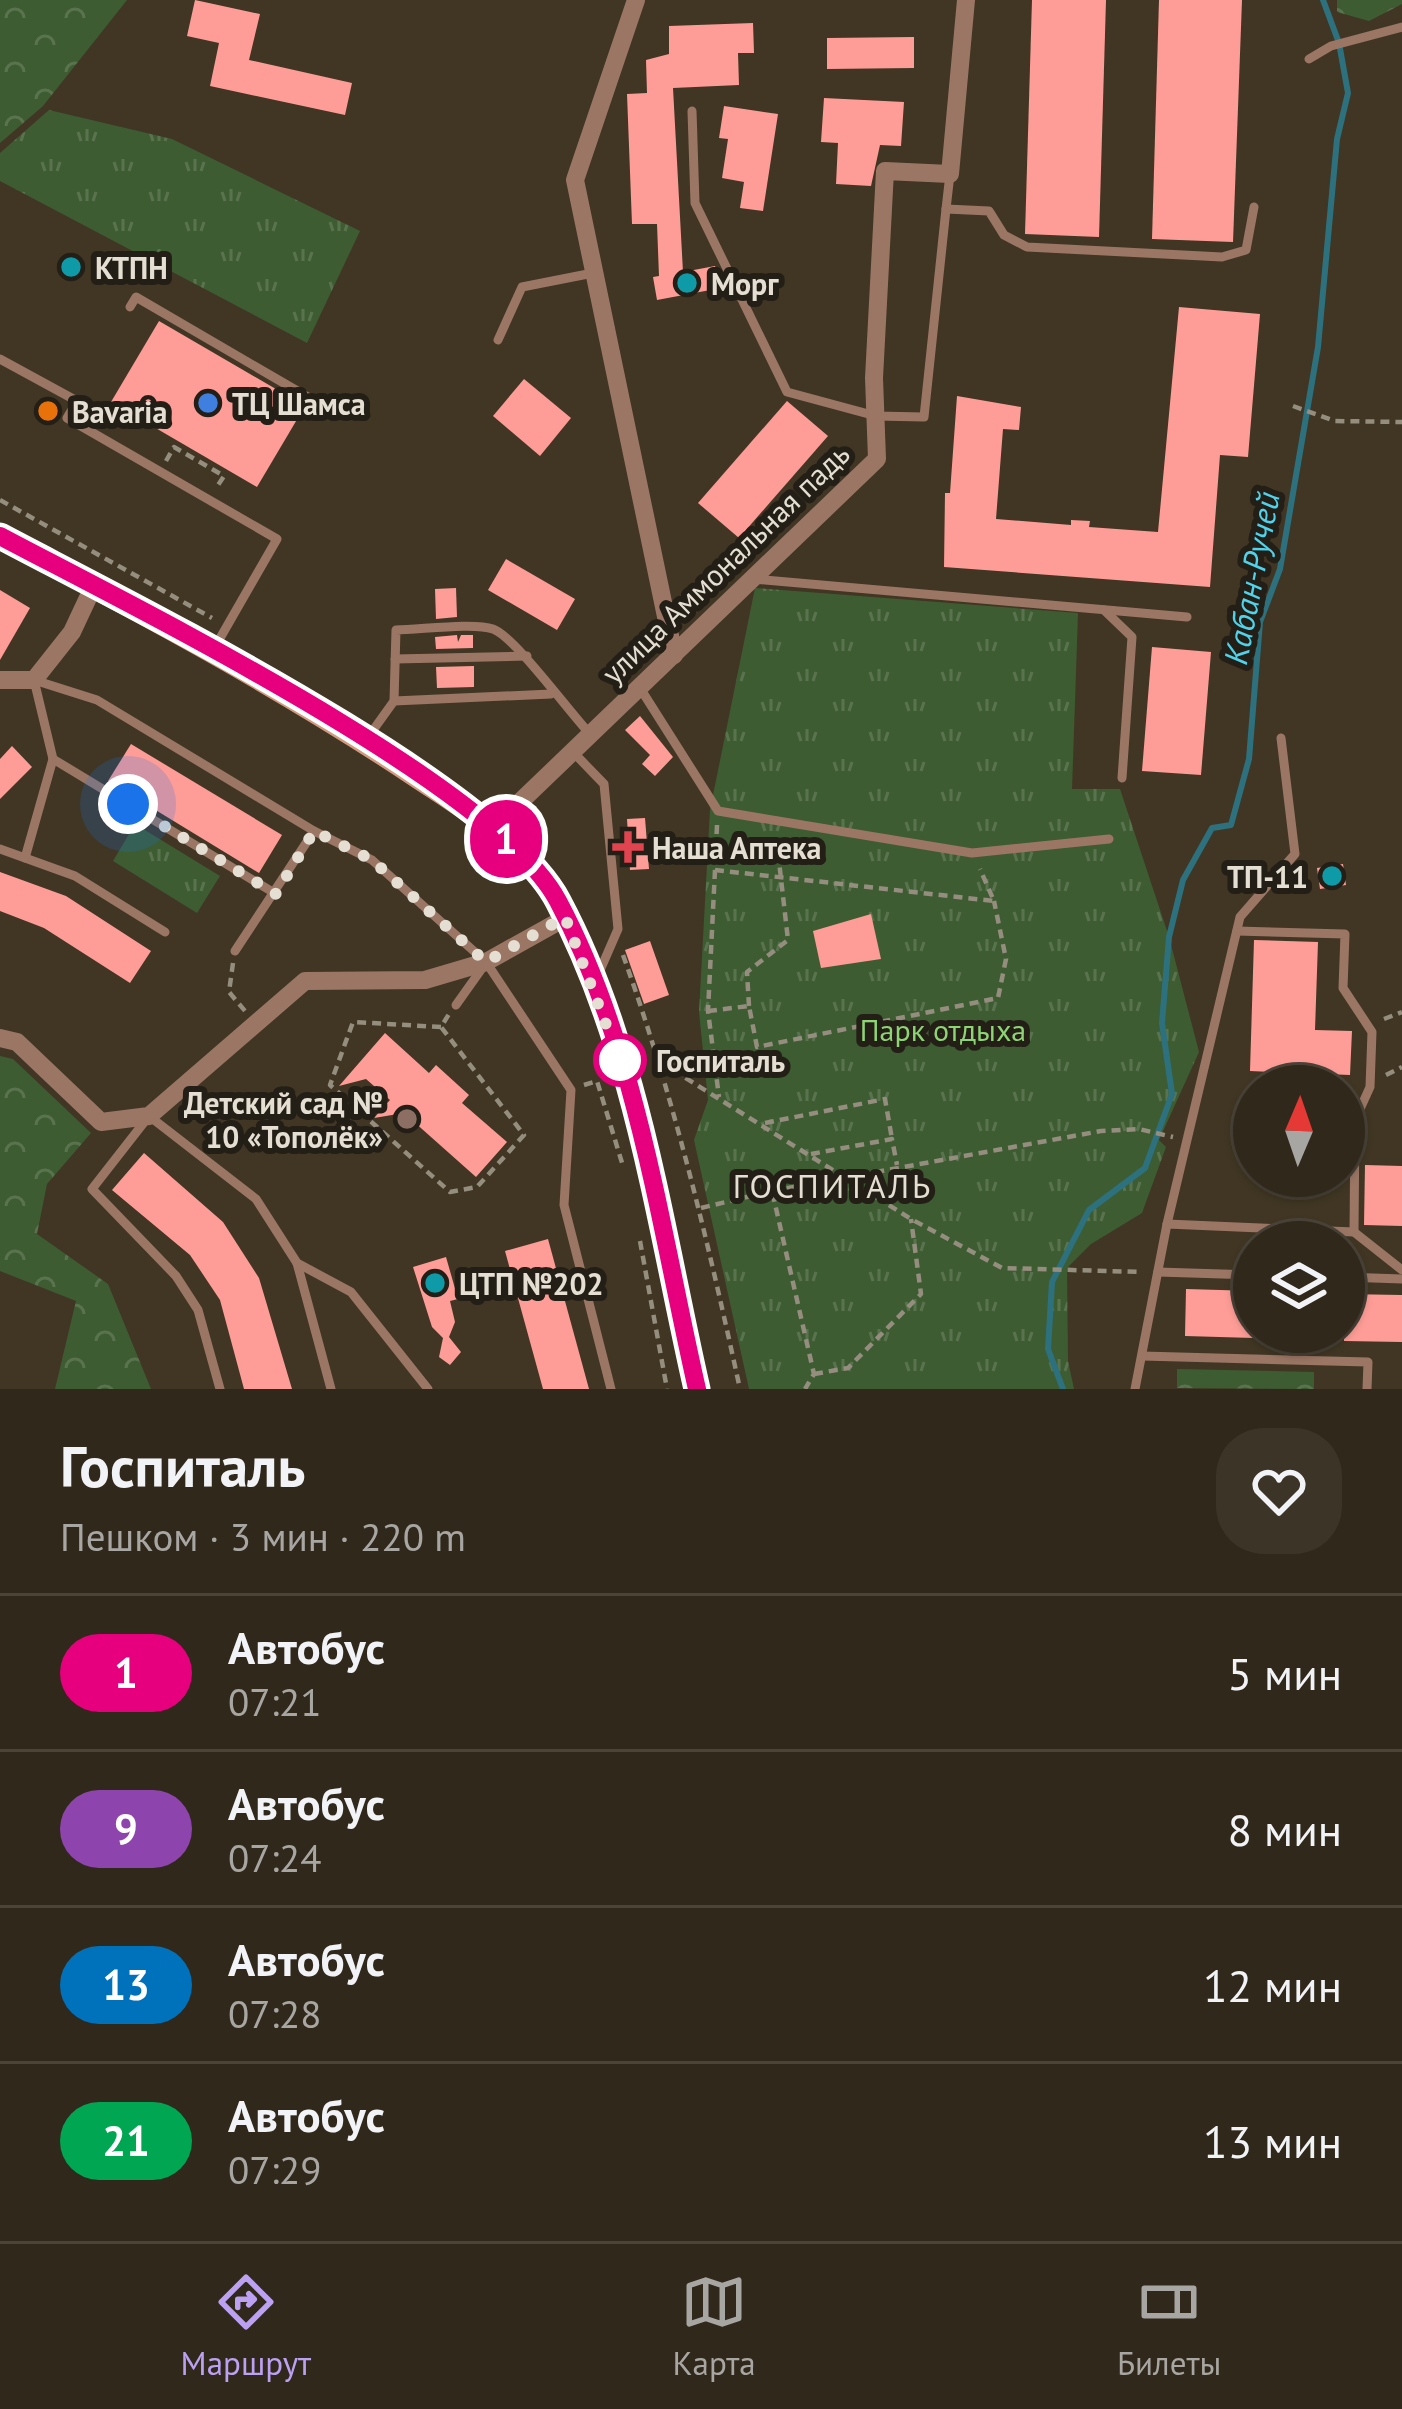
<!DOCTYPE html>
<html lang="ru">
<head>
<meta charset="utf-8">
<style>
  body { margin:0; font-family:"PT Sans",sans-serif; background:#3c3427; color:#f1f3f6; height:100vh; display:flex; flex-direction:column; font-size:45px; white-space:nowrap }
  * { box-sizing:border-box; margin:0 }
  p { font-size:39px; color:#a8a6a2 }
  .icon { flex:none; width:66px; height:66px; fill:none; stroke:currentColor; stroke-width:2; stroke-linecap:round; stroke-linejoin:round }
  .map { position:relative; height:1389px; overflow:hidden }
  .drawer { display:flex; flex-direction:column; background:#30281a; flex:1 }
  .drawer>* { flex:none }
  .badge { padding:0 24px; border-radius:39px; font-size:42px; line-height:78px }
  .needle { width:78px; rotate:2deg }
  .controls { position:absolute; left:1233px; top:1065px; display:grid; gap:24px }
  .controls a { display:grid; place-items:center; width:132px; height:132px; border-radius:50%; background:#30281a; box-shadow:0 3px 9px #0004,0 0 0 3px #4b4439; font-size:60px }
  .you { position:absolute; width:60px; height:60px; margin:-30px; border:9px solid #fff; border-radius:50%; background:#1a73e8; box-shadow:0 0 0 18px #1a73e833 }
  .map>.badge { position:absolute; translate:-50% -50%; box-shadow:0 0 0 6px #fff }
  .round { display:grid; place-items:center; flex:none; width:126px; height:126px; border-radius:48px; background:#3c3427 }
  .summary { display:flex; align-items:center; justify-content:space-between; height:204px; padding:0 60px }
  h1 { font-size:57px; font-weight:700; line-height:90px }
  ul { padding:0; list-style:none }
  li { display:flex; align-items:center; gap:36px; height:156px; padding:0 60px; border-top:3px solid #4b4439 }
  li div { flex:1 }
  li b { display:block; font-size:45px }
  li em { font-style:normal }
  li .badge { min-width:132px; font-weight:700; text-align:center }
  .tabs { display:flex; justify-content:space-around; align-items:center; height:168px; border-top:3px solid #4b4439; background:#30281a; font-size:33px; color:#a8a6a2 }
  .tabs a { display:grid; justify-items:center; gap:6px }
  .tabs .selected { color:#bca0f2 }
  .map>svg:first-child { display:block }
</style>
</head>
<body>
<div class="map">
<svg width="1402" height="1389" viewBox="0 0 1402 1389">
  <defs>
    <pattern id="grass-tufts" width="24" height="20" patternUnits="userSpaceOnUse" patternTransform="scale(3)"><rect width="24" height="20" fill="#3d5c32"/><path d="M3 7l-1-3M5 7V3M7 7l1-3M15 17l-1-3M17 17v-4M19 17l1-3" fill="none" stroke="#59734f"/></pattern>
    <pattern id="forest-crowns" width="20" height="18" patternUnits="userSpaceOnUse" patternTransform="scale(3)"><rect width="20" height="18" fill="#3d5c32"/><path d="M2 6a3 3 0 1 1 6 0M12 15a3 3 0 1 1 6 0" fill="none" stroke="#59734f"/></pattern>
  </defs>
  <rect width="100%" height="100%" fill="#403623"/>
  <g fill="url(#grass-tufts)">
    <path d="M49,110L172,139L360,231L307,343L0,181V153Z"/>
    <path d="M755,588L1078,613L1072,789H1120L1169,937L1199,1052L1159,1140L1166,1147L1142,1213L1091,1244L1067,1268L1068,1361L1074,1389H749L694,1140L708,1100L699,1012L710,810Z"/>
    <path d="M135,824L220,876L197,913L113,861Z"/>
  </g>
  <g fill="url(#forest-crowns)">
    <path d="M0,0H127L43,106L0,143Z"/>
    <path d="M1337,0H1402V4L1369,21L1337,12Z"/>
    <path d="M0,1056L13,1059L91,1133L47,1184L37,1234L108,1284L151,1389H55L76,1301L0,1271Z"/>
    <path d="M1177,1369L1314,1372V1389L1177,1388Z"/>
  </g>
  <g fill="none" stroke-linecap="round" stroke-linejoin="round">
    <path stroke="#2d717e" stroke-width="6" d="M1063,1389L1048,1349L1052,1282L1089,1210L1145,1168L1172,1094L1162,1023L1169,937L1183,880L1212,828L1231,825L1249,759L1260,622L1280,569L1318,347L1337,139L1348,93L1339,43L1323,0"/>
  </g>
  <g fill="#fe9d97">
    <path d="M195,0L260,14L249,60L352,83L345,115L210,86L219,43L187,36Z"/>
    <path d="M1032,0H1106L1099,237L1025,234Z"/>
    <path d="M1159,0H1242L1233,242L1152,239Z"/>
    <path d="M753,23L754,53H738L739,85L673,88L683,272L715,266L721,288L657,300L653,277L659,276L657,224H632L627,94L647,93L646,60L669,54V26Z"/>
    <path d="M914,37V68L827,69V38Z"/>
    <path d="M824,98L904,102L901,146L880,145L871,186L836,184L838,143L821,142Z"/>
    <path d="M724,106L778,114L763,211L740,208L744,182L722,178L728,139L719,138Z"/>
    <path d="M1179,307L1260,314L1248,457L1220,455L1210,587L944,567L945,493H950L957,396L1021,407L1019,430L1003,429L996,519L1071,525V520L1090,521L1089,527L1158,532Z"/>
    <path d="M159,321L305,406L257,487L111,402Z"/>
    <path d="M524,379L571,418L540,456L493,416Z"/>
    <path d="M787,401L828,436L739,538L698,503Z"/>
    <path d="M506,559L575,599L557,630L488,590Z"/>
    <path d="M456,588L457,617L436,619L435,589Z"/>
    <path d="M0,590L30,608L0,660Z"/>
    <path d="M457,635L458,642L461,635H473V648L436,649L435,637Z"/>
    <path d="M1152,647L1211,652L1201,775L1142,771Z"/>
    <path d="M474,666V687L437,688L436,667Z"/>
    <path d="M640,716L673,757L655,776L642,764L650,755L625,730Z"/>
    <path d="M131,744L282,835L259,873L108,781Z"/>
    <path d="M12,746L32,767L0,799V759Z"/>
    <path d="M645,818L649,869L630,870L627,819Z"/>
    <path d="M1343,864L1346,885L1320,889L1317,868Z"/>
    <path d="M0,872L66,896L151,951L130,983L44,928L0,911Z"/>
    <path d="M871,914L881,959L821,968L813,931Z"/>
    <path d="M1254,940L1318,942L1315,1030L1352,1031L1350,1075L1250,1071Z"/>
    <path d="M650,941L669,995L644,1004L625,950Z"/>
    <path d="M385,1033L429,1073L436,1065L469,1095L462,1103L507,1142L476,1177L404,1113L374,1118L390,1100L366,1079L339,1086Z"/>
    <path d="M144,1153L223,1222L259,1278L292,1389H244L220,1300L190,1255L112,1190Z"/>
    <path d="M1365,1165L1402,1166V1226L1364,1225Z"/>
    <path d="M548,1239L580,1356L589,1389H543L505,1251Z"/>
    <path d="M446,1257L458,1299L450,1301L455,1322L449,1337L461,1352L450,1365L439,1357L443,1338L432,1327L413,1267Z"/>
    <path d="M1186,1289L1254,1291V1338L1185,1336Z"/>
    <path d="M1344,1294L1402,1295V1342L1344,1341Z"/>
  </g>
  <g fill="none" stroke-linecap="round" stroke-linejoin="round">
    <g stroke="#958d7e" stroke-width="4.5" stroke-dasharray="9 6" stroke-linecap="butt">
      <path d="M1293,406L1335,421L1402,422"/>
      <path d="M166,461L174,447L224,476L218,485"/>
      <path d="M0,500L212,618"/>
      <path d="M717,825L715,870L994,901L980,869"/>
      <path d="M715,870L708,1011L719,1097"/>
      <path d="M623,955C674,1097 708,1242 740,1389"/>
      <path d="M233,963L229,992L245,1011"/>
      <path d="M749,1006L747,972L788,940L776,835"/>
      <path d="M708,1011L749,1006L757,1047L998,998L1006,959L994,901"/>
      <path d="M1384,1019L1402,1012"/>
      <path d="M441,1027L353,1022L330,1085L450,1192L477,1187L524,1135L441,1027L449,1014"/>
      <path d="M660,1062L911,1219L1002,1268L1142,1272"/>
      <path d="M1386,1075L1402,1067"/>
      <path d="M584,1085L597,1081L623,1166"/>
      <path d="M765,1123L885,1099L892,1139"/>
      <path d="M811,1154L892,1139L897,1165"/>
      <path d="M772,1191L1101,1131L1139,1129L1173,1137"/>
      <path d="M701,1208L772,1191L814,1374L805,1389"/>
      <path d="M640,1241L667,1389"/>
      <path d="M814,1374L848,1368L921,1294L911,1219"/>
    </g>
    <g stroke="#9b7665" stroke-width="9">
      <path d="M1309,59L1331,46L1402,27"/>
      <path d="M692,111L695,203L787,392L876,416L924,417L946,209L989,211L1004,235L1027,247L1222,257L1246,250L1254,207"/>
      <path d="M946,209L950,174"/>
      <path d="M130,307L136,297L318,403L312,412"/>
      <path d="M498,340L522,287L593,273"/>
      <path d="M0,359L77,401L67,418L277,539L215,647"/>
      <path d="M753,579L1187,617"/>
      <path d="M1104,610L1132,637L1122,778"/>
      <path d="M395,659L527,656"/>
      <path d="M34,680L97,700L314,831L235,951"/>
      <path d="M34,680L53,759L276,894"/>
      <path d="M640,688L718,811L972,853L1109,839"/>
      <path d="M394,701L551,694"/>
      <path d="M366,740L394,701L396,630C419,630 473,622 493,629C514,636 570,713 591,735"/>
      <path d="M573,752L604,784L618,929L598,975"/>
      <path d="M314,831L372,860L486,962L571,1090L564,1205L611,1389"/>
      <path d="M0,849L75,876L165,932"/>
      <path d="M25,858L53,759"/>
      <path d="M1237,931L1345,934L1343,988L1372,1032L1370,1087L1355,1120L1354,1232"/>
      <path d="M456,1005L483,967"/>
      <path d="M1167,1224L1240,917L1295,854L1281,738"/>
      <path d="M297,1263L331,1389"/>
      <path d="M1158,1272L1254,1275"/>
      <path d="M1344,1277L1402,1279"/>
      <path d="M1142,1356L1368,1362L1367,1389"/>
      <path d="M220,1389L198,1310L176,1276L92,1189L149,1116L256,1199L297,1263L351,1292L428,1389"/>
      <path d="M1135,1389L1167,1224L1354,1232L1402,1270"/>
    </g>
    <g stroke="#9b7665" stroke-width="18">
      <path d="M636,0L575,180L674,655"/>
      <path d="M0,680H34L72,632L94,585"/>
      <path d="M494,827L877,459L874,378L885,171L950,174L966,0"/>
      <path d="M0,1038L17,1042L101,1122L149,1116L305,981L425,980L486,962L565,918"/>
    </g>
    <path stroke="#d3997e" stroke-width="24" d="M0,536C141,611 284,687 417,776C468,810 528,845 558,901C636,1050 660,1227 697,1389"/>
  </g>
  <g fill="none" stroke-linecap="round" stroke-linejoin="round">
    <defs>
      <path id="line" d="M0,536C126,603 497,785 558,901C637,1049 660,1227 697,1389"/>
    </defs>
    <use href="#line" stroke="#fff" stroke-width="27"/>
    <use href="#line" stroke="#e6007e" stroke-width="18"/>
    <path stroke="#e4ded3" stroke-width="12" stroke-dasharray="0 21.6" d="M128,804L276,894L314,831L372,860L486,962L565,917L624,1072L620,1060"/>
  </g>
  <g fill="#0f9aa8" stroke="#231f16" stroke-width="4.5">
    <circle cx="71" cy="267" r="12"/>
    <circle cx="687" cy="283" r="12"/>
    <circle cx="1332" cy="876" r="12"/>
    <circle cx="435" cy="1283" r="12"/>
  </g>
  <circle fill="#3f7fe0" stroke="#231f16" stroke-width="4.5" cx="208" cy="403" r="12"/>
  <circle fill="#e8710a" stroke="#231f16" stroke-width="4.5" cx="48" cy="411" r="12"/>
  <path fill="#e0444e" stroke="#231f16" stroke-width="4.5" d="M622 829h12v12h12v12h-12v12h-12v-12h-12v-12h12z"/>
  <circle fill="#fff" stroke="#e6007e" stroke-width="6" cx="620" cy="1060" r="24"/>
  <circle fill="#8d6e63" stroke="#231f16" stroke-width="4.5" cx="407" cy="1119" r="12"/>
  <g text-anchor="middle" dominant-baseline="central" stroke-width="12" stroke-linejoin="round" paint-order="stroke">
    <g font-size="30" font-weight="bold" fill="#e4ded3" stroke="#231f16" text-anchor="start">
      <text x="95" y="267">КТПН</text>
      <text x="711" y="283">Морг</text>
      <text x="232" y="403">ТЦ Шамса</text>
      <text x="72" y="411">Bavaria</text>
      <text x="652" y="847">Наша Аптека</text>
      <text x="1308" y="876" text-anchor="end">ТП-11</text>
      <text x="383" y="1102" text-anchor="end">Детский сад №<tspan x="383" dy="34">10 «Тополёк»</tspan></text>
      <text x="459" y="1283">ЦТП №202</text>
    </g>
    <g font-size="30" fill="#e4ded3" stroke="#231f16">
      <text transform="translate(725 563) rotate(-44)">улица Аммональная падь</text>
    </g>
    <g font-size="30" fill="#8dd474" stroke="#231f16">
      <text x="943" y="1029">Парк отдыха</text>
    </g>
    <g font-size="30" font-weight="bold" fill="#e4ded3" stroke="#231f16" text-anchor="start">
      <text x="656" y="1060">Госпиталь</text>
    </g>
    <g font-size="33" font-style="italic" fill="#4fd2eb" stroke="#231f16">
      <text transform="translate(1251 578) rotate(-79)">Кабан-Ручей</text>
    </g>
    <g font-size="33" letter-spacing="3" fill="#e4ded3" stroke="#231f16">
      <text x="833" y="1185">ГОСПИТАЛЬ</text>
    </g>
  </g>
</svg>
<div class="controls">
<a><svg class="needle" viewBox="-14 -14 28 28"><path d="M0-13l5 13h-10z" fill="#e53935"/><path d="M0 13l5-13h-10z" fill="#a8a6a2"/></svg></a>
<a><svg class="icon" aria-label="layers" viewBox="0 0 24 24"><path d="M12 4l9 5-9 5-9-5zM3 14l9 5 9-5"/></svg></a>
</div>
<div class="you" style="left:128px;top:804px"></div>
<b class="badge" style="left:506px;top:839px;background:#e6007e;color:#fff">1</b>
</div>
<section class="drawer">
<div class="summary"><div><h1>Госпиталь</h1><p>Пешком · 3 мин · 220 m</p></div><a class="round"><svg class="icon" aria-label="heart" viewBox="0 0 24 24"><path d="M12 20l-8-8c-3-5 5-10 8-4 3-6 11-1 8 4z"/></svg></a></div>
<ul>
<li><span class="badge" style="background:#e6007e;color:#fff">1</span><div><b>Автобус</b><p>07:21</p></div><em>5 мин</em></li>
<li><span class="badge" style="background:#8e44ad;color:#fff">9</span><div><b>Автобус</b><p>07:24</p></div><em>8 мин</em></li>
<li><span class="badge" style="background:#0072bc;color:#fff">13</span><div><b>Автобус</b><p>07:28</p></div><em>12 мин</em></li>
<li><span class="badge" style="background:#00a651;color:#fff">21</span><div><b>Автобус</b><p>07:29</p></div><em>13 мин</em></li>
</ul>
</section>
<nav class="tabs">
<a class="selected"><svg class="icon" aria-label="directions" viewBox="0 0 24 24"><path d="M12 3l9 9-9 9-9-9zM9 14v-3h6M13 9l2 2-2 2"/></svg>Маршрут</a>
<a><svg class="icon" aria-label="map" viewBox="0 0 24 24"><path d="M3 6l6-2 6 2 6-2v14l-6 2-6-2-6 2zM9 4v14M15 6v14"/></svg>Карта</a>
<a><svg class="icon" aria-label="tickets" viewBox="0 0 24 24"><path d="M3 7h18v10H3zM15 7v10"/></svg>Билеты</a>
</nav>
</body>
</html>
